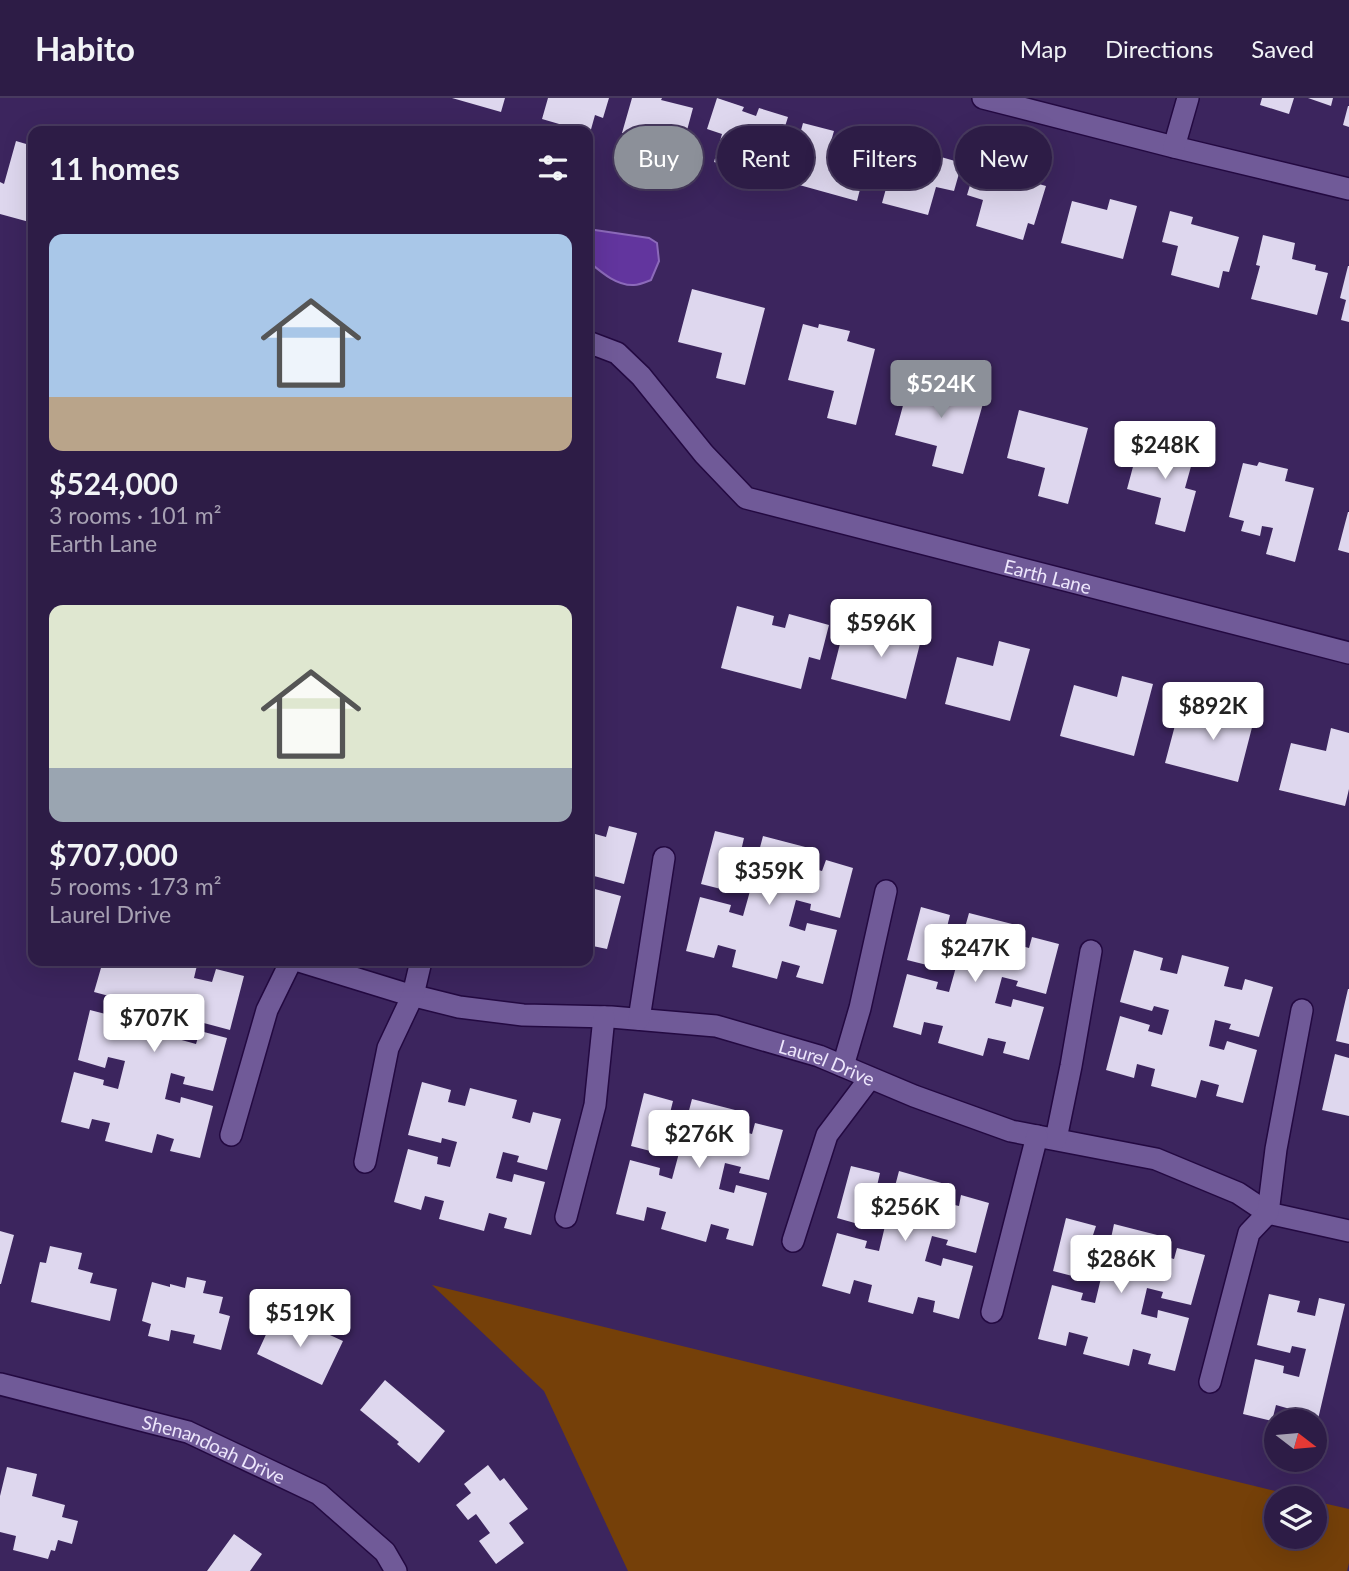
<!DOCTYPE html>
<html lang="en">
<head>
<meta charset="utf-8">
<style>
	body { margin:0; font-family:Lato,sans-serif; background:#392951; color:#f1f3f6; height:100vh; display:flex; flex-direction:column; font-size:26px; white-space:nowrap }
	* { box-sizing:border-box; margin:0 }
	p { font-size:23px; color:#a7a1b3 }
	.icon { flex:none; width:38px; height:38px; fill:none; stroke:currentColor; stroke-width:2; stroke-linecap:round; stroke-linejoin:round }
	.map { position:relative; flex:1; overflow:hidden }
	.panel { position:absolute; left:28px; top:28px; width:565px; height:840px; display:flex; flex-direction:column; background:#2d1c46; border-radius:14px; box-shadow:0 7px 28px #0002,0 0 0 2px #483a5f }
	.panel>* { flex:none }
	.top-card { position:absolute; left:614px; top:28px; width:628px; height:63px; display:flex; gap:14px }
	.needle { width:46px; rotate:106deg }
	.tools { position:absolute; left:1264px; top:1311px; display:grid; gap:14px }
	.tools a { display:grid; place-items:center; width:63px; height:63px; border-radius:50%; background:#2d1c46; box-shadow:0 7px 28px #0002,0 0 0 2px #483a5f; font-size:35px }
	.price { position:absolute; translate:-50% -60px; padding:0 16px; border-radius:7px; background:#fff; color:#222; font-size:23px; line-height:46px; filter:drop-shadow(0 2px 4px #0008) }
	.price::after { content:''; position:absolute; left:50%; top:42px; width:21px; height:16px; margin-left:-10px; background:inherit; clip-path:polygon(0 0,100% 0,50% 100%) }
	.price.selected { background:#8c9099; color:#fff }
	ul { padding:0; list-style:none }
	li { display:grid; align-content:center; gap:14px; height:371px; padding:0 21px }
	li span { display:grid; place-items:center; height:217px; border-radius:14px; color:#555 }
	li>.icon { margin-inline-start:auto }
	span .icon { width:126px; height:126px; fill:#fffc; stroke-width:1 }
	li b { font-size:30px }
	h2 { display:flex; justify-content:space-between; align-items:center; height:84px; padding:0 21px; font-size:30px }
	.chip { padding:0 24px; border-radius:32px; background:#2d1c46; box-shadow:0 7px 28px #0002,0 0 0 2px #483a5f; font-size:24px; line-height:63px }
	.chip.selected { background:#8c9099; color:#fff }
	header { display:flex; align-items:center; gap:42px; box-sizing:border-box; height:98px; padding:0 35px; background:#2d1c46; border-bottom:2px solid #483a5f }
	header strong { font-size:33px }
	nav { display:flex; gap:38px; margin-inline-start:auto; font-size:24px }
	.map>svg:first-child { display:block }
	.green { fill:#754009 }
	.water { fill:#62359e; stroke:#8c6aba; stroke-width:2 }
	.building { fill:#ded7ee }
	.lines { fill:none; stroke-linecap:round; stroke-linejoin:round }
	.minor-casing { stroke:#230941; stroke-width:24 }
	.minor { stroke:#705a98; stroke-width:21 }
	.labels { text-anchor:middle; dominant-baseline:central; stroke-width:7; stroke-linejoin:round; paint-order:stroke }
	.street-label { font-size:19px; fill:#ede6fc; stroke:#321a52 }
</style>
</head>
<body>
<header>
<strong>Habito</strong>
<nav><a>Map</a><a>Directions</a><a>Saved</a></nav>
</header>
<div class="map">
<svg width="1349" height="1473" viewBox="0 0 1349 1473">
	<rect width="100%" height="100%" fill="#3c255e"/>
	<!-- green -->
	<path class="green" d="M432,1187L1304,1400H1276V1438H1314V1403L1349,1411V1465L1347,1473H628L544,1293Z"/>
	<!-- water -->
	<path class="water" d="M588,131L649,140L657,145L659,163L651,182C646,184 639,187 634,187C616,188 600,173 588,163Z"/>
	<!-- building -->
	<path class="building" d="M452,0H505L501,14Z
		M548,0H609L603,20L595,17L590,35L542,21Z
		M632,0H662L661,2L693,10L682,51L622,35Z
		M717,0L744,9L742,13L756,18L759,10L788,19L775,60L769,58L762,79L714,64L722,36L707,31Z
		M1262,0H1294L1289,16L1260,7Z
		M1308,0H1333L1331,8Z
		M1348,8H1349V29L1343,27Z
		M803,25L834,33L829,50L868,60L857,103L792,85L800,52L796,51Z
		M16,43L33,48V125L0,116V84L4,86Z
		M889,49L933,60L934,57L962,65L954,93L936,89L928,117L882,105L887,87L880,85Z
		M977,64L1006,72L1004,80L1020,85L1021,81L1046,88L1034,127L1028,125L1023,142L976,128L983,102L967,97Z
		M1110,101L1137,108L1123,161L1061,145L1072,103L1107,112Z
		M1170,113L1193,119L1191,126L1239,139L1229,174L1223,173L1219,190L1171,177L1178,148L1162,144Z
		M1263,137L1295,145L1292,161L1316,167L1315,172L1328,175L1317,217L1251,201L1260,168L1256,167Z
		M1348,168H1349V224L1341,222L1346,202L1340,200Z
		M692,191L765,210L745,287L716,280L722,255L678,244Z
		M803,226L818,230L819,226L850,233L847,243L875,251L856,327L827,320L834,293L788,282Z
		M911,278L929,283L931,278L958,285L956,294L984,302L963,376L932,368L937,348L895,337Z
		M1019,312L1088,330L1068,406L1038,398L1045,370L1007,360Z
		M1141,339L1195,354L1185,390L1196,393L1185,434L1155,426L1161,400L1127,391Z
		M1259,364L1288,371L1285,383L1314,390L1295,464L1266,456L1273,430L1262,428L1260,438L1241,433L1244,423L1229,419L1243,365L1257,368Z
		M1348,414H1349V455L1338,452Z
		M737,508L774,518L772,527L785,530L789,516L829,527L820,562L809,559L801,591L721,570Z
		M893,518L925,526L906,601L831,581L843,534L886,545Z
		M999,543L1030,551L1010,623L945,606L957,559L993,568Z
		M1122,578L1153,586L1134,658L1060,638L1074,587L1117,599Z
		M1225,603L1257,610L1238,684L1165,665L1178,616L1219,627Z
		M1331,630L1349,635V691L1345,708L1279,692L1291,645L1326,653Z
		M588,715L593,716L589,732L588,731Z
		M609,728L637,735L624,786L594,778L595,772L588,770V734L606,739Z
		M715,733L744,740L741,753L758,757L763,738L809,750L804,768L822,773L826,762L853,770L840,820L810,812L811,806L796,802L789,828L805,833L807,825L837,832L823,886L796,879L800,868L782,863L777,881L732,869L736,852L718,847L714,860L686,853L700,799L731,807L729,814L743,818L750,793L734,789L733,794L701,786Z
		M591,790L621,798L607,851L588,847V799Z
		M921,809L950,817L947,829L964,833L969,815L1016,827L1011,845L1029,850L1032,839L1059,846L1046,896L1016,888L1018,883L1002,879L995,905L1011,909L1013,901L1044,909L1029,962L1003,955L1006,944L988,940L983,958L938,945L943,928L924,924L921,937L893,929L907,876L938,884L936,891L949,894L956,869L941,865L939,870L907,862Z
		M1134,852L1163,860L1160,872L1177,876L1182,857L1229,869L1224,888L1242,892L1245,881L1273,889L1259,939L1229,931L1231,926L1215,922L1209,948L1224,952L1227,943L1257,952L1243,1005L1216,998L1219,987L1201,982L1196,1000L1151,988L1155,971L1137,966L1134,980L1106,972L1120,918L1150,927L1148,933L1162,937L1169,912L1154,908L1152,913L1120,904Z
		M103,863H131L148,868L150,863H198L194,880L212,884L216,871L244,878L230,932L200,924L202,917L185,912L178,941L196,946L200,933L227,940L213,993L183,986L185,979L171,975L165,1001L180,1005L181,999L213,1008L200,1060L170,1053L174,1041L157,1036L152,1055L105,1043L110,1025L92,1021L89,1031L61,1024L74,974L104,982L103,987L118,991L125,963L108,959L105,970L78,962L90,912L121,920L119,925L135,929L141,903L125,899L124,902L94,894Z
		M1348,891H1349V946L1336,943Z
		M1335,956L1349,960V1018L1322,1012Z
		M422,984L451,992L448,1004L465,1008L470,990L517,1002L512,1020L530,1025L533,1014L561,1021L547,1072L517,1064L519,1058L503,1054L496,1080L512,1084L514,1076L545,1084L531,1137L504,1130L507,1120L489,1115L484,1133L439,1121L444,1103L425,1098L421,1112L394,1104L408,1051L438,1059L437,1066L450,1069L457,1044L442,1040L441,1045L408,1037Z
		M644,995L673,1003L670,1015L687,1020L692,1001L739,1013L734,1031L752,1036L755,1025L783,1032L769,1082L739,1075L741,1069L725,1065L719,1091L734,1095L736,1087L767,1095L753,1148L726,1141L729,1131L711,1126L706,1144L661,1131L666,1114L647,1109L644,1123L616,1116L630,1062L660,1070L659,1077L672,1081L679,1055L664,1051L662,1056L631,1048Z
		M851,1068L880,1075L877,1088L894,1092L899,1073L945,1086L941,1104L959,1108L961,1097L989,1105L976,1155L946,1147L948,1142L932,1138L925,1163L941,1168L943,1160L973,1168L959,1221L933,1214L935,1203L918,1199L913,1216L868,1204L872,1187L854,1182L850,1196L822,1188L837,1135L867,1143L865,1150L879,1153L885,1128L871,1124L869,1129L837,1120Z
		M1066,1120L1096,1128L1092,1140L1110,1145L1114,1126L1161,1138L1156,1156L1174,1161L1177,1150L1205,1157L1191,1207L1161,1200L1163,1194L1147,1190L1141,1216L1157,1220L1158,1212L1189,1220L1175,1273L1148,1266L1151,1256L1133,1251L1129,1268L1083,1256L1088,1239L1069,1234L1066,1248L1038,1241L1052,1187L1083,1195L1081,1202L1095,1205L1101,1180L1086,1176L1084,1181L1053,1173Z
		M0,1133L14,1137L1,1186H0Z
		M50,1148L82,1155L78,1171L93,1175L90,1185L117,1191L110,1223L31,1204L40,1164L46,1165Z
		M187,1179L206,1183L203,1195L223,1199L219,1215L230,1218L221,1252L193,1245L195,1237L171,1232L169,1243L148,1238L151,1226L142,1223L152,1184L170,1189V1186L185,1190Z
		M1269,1196L1300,1203L1297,1214L1315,1218L1319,1200L1345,1206L1315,1334L1314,1323H1287L1290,1311L1276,1307L1272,1323L1243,1316L1255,1261L1284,1268L1283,1275L1299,1279L1306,1251L1292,1248L1290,1255L1257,1247Z
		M275,1217L317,1237L319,1232L343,1243L322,1287L257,1256Z
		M385,1282L445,1333L419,1365L397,1346L399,1344L360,1312Z
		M488,1367L500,1383L504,1380L528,1411L509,1425L524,1445L496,1466L479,1443L490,1435L476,1416L468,1422L456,1407L471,1395L464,1386Z
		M7,1369L37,1376L32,1398L65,1407L62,1419L78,1423L72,1446L58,1442L55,1453L51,1452L48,1461L13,1452L16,1438L0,1434V1398Z
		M234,1436L262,1456L250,1473H207Z"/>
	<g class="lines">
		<!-- minor casing -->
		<g class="minor-casing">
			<g id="minor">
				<path d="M983,0L1174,49L1349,91"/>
				<path d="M1174,49L1188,0"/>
				<path id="s1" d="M588,244L617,255L641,278L704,356L746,400L1349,555"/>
				<path id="s2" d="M299,863L403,895L459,909L523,917L611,919L716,928L819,958L914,998L1011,1033L1156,1061L1238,1095L1268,1115L1349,1133"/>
				<path d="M639,921L664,760"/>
				<path d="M843,968L860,910L886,793"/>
				<path d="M231,1037L267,912L291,863"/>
				<path d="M1056,1041L1071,968L1091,853"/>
				<path d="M365,1064L388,950L413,897L421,863"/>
				<path d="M566,1119L595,1007L604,919"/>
				<path d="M793,1143L827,1037L870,980"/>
				<path d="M992,1214L1037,1038"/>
				<path d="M1210,1284L1249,1135L1268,1115L1276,1051L1302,912"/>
				<path id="s3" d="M0,1286L188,1334L319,1396L385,1454L396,1473"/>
			</g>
		</g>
		<!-- minor -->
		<use href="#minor" class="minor"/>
	</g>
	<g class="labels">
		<!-- street labels -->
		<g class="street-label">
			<text stroke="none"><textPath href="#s1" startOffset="537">Earth Lane</textPath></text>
			<text stroke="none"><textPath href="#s2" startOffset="541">Laurel Drive</textPath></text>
			<text stroke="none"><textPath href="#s3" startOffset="224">Shenandoah Drive</textPath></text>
		</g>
	</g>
</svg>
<div class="tools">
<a><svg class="needle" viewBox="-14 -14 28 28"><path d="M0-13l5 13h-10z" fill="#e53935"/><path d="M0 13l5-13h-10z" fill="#a7a1b3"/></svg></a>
<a><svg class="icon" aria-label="layers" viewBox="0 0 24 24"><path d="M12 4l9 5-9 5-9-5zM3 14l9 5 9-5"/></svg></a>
</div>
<b class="price selected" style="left:941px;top:322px">$524K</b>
<b class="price" style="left:1165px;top:383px">$248K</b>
<b class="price" style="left:881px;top:561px">$596K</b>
<b class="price" style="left:1213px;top:644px">$892K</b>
<b class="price" style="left:769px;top:809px">$359K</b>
<b class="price" style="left:975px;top:886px">$247K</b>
<b class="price" style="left:154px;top:956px">$707K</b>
<b class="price" style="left:699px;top:1072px">$276K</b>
<b class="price" style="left:905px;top:1145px">$256K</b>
<b class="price" style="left:1121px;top:1197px">$286K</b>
<b class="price" style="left:300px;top:1251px">$519K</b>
<div class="top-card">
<a class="chip selected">Buy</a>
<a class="chip">Rent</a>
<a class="chip">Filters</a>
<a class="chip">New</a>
</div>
<section class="panel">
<h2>11 homes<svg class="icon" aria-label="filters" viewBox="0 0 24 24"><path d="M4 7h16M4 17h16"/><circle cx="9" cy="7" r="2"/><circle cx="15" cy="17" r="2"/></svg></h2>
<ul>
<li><span style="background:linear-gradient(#a9c7e8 75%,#b9a48a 0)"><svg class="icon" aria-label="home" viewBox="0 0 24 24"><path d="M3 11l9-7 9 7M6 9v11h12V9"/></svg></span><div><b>$524,000</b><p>3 rooms · 101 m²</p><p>Earth Lane</p></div></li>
<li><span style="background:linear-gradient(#dfe7d0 75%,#9aa5b1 0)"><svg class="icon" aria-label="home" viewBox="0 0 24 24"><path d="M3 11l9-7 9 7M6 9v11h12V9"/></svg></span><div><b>$707,000</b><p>5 rooms · 173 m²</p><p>Laurel Drive</p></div></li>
</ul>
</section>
</div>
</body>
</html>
